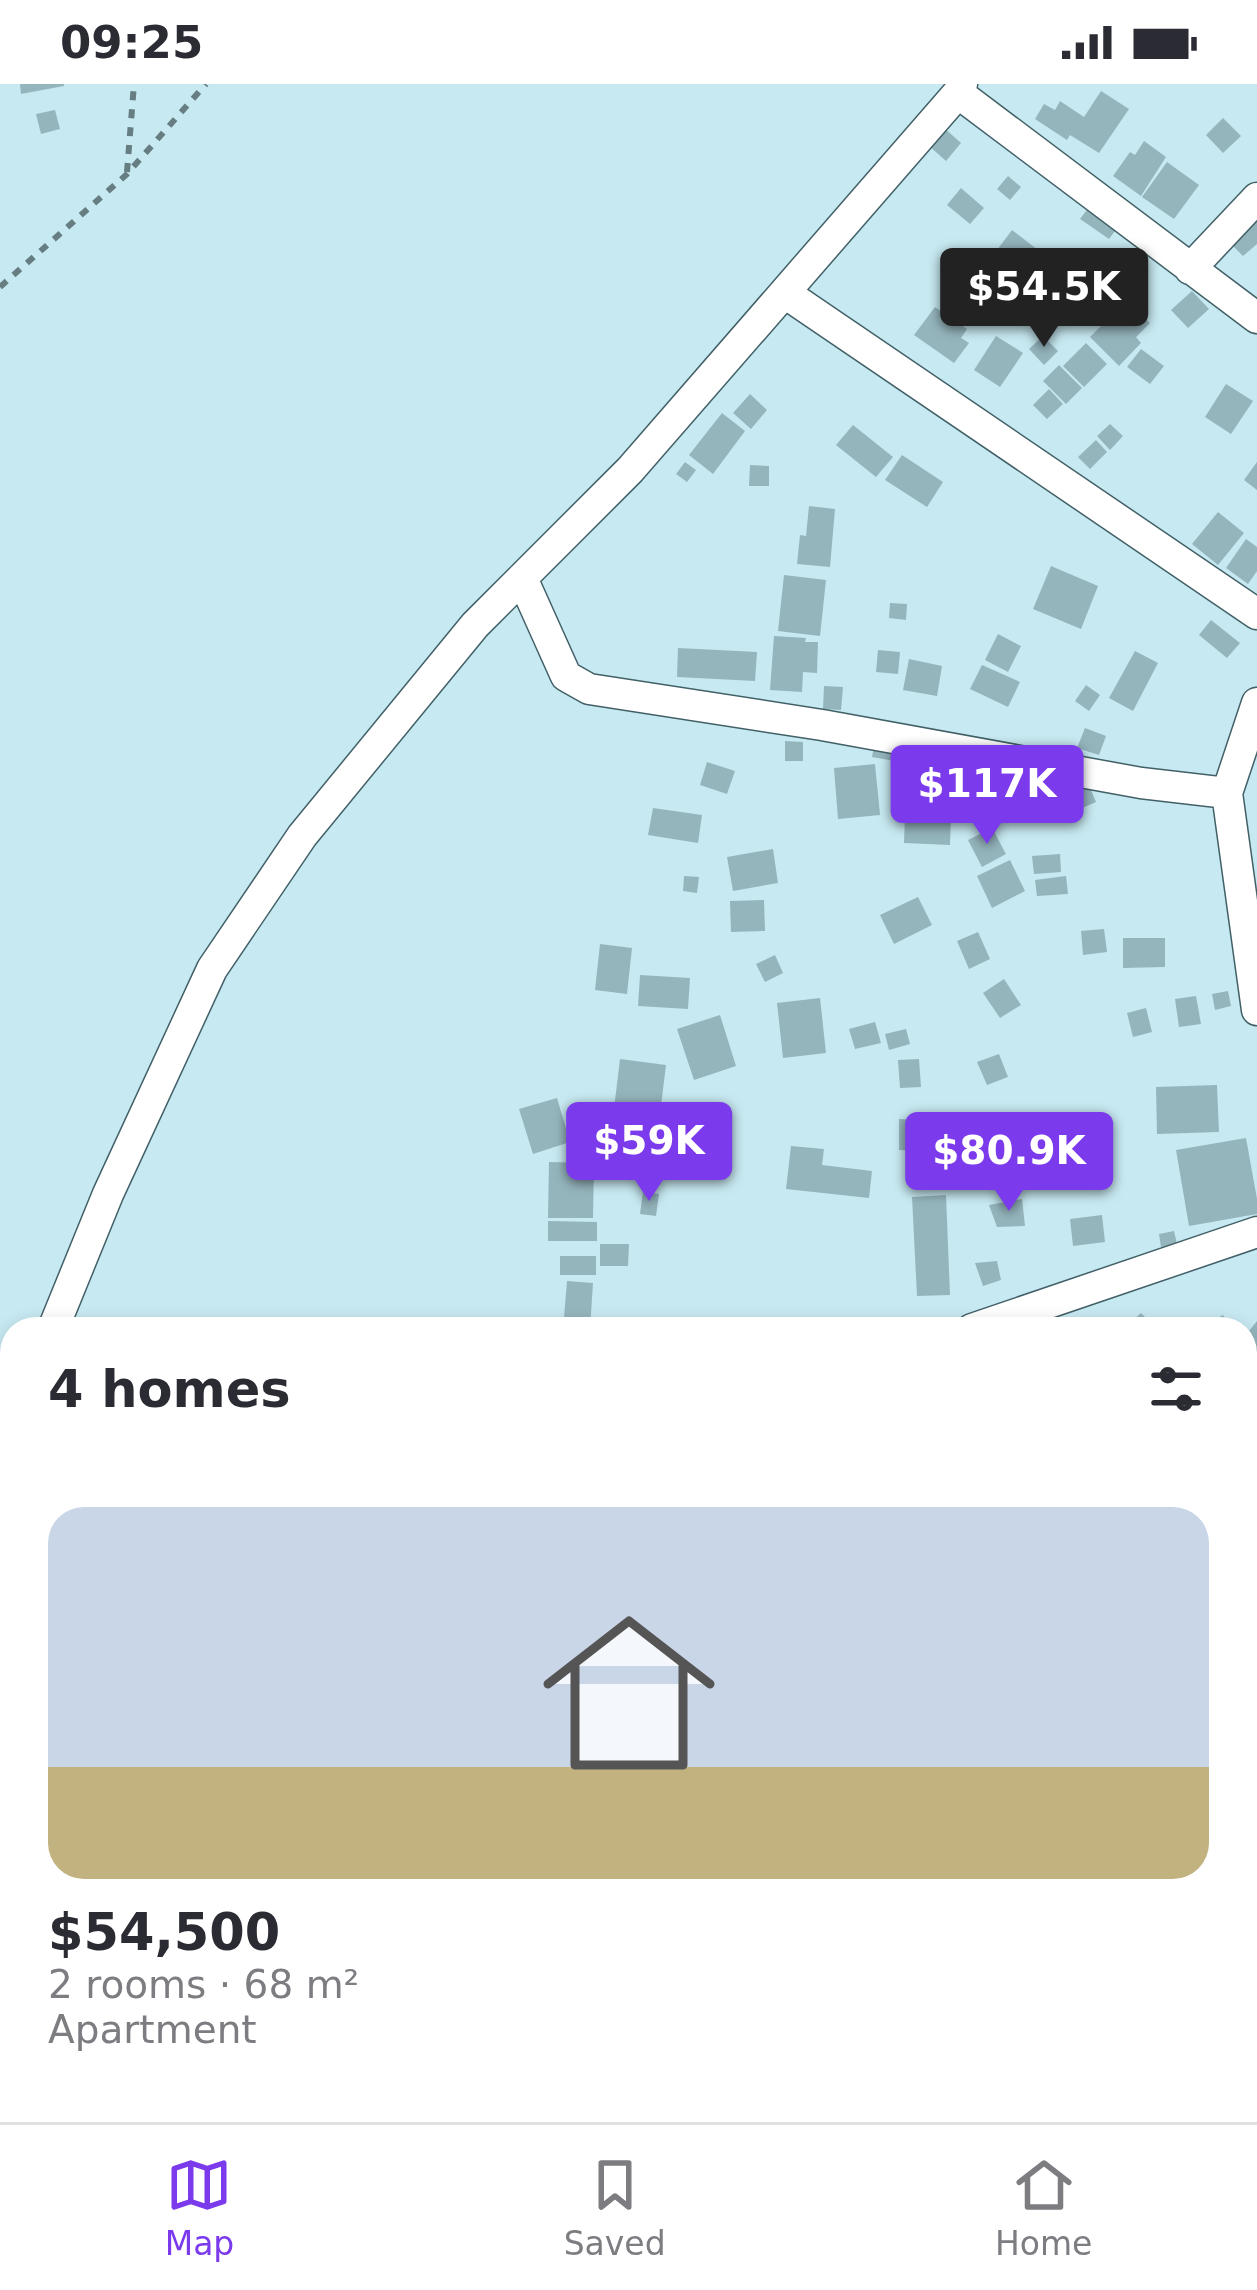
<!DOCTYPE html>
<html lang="en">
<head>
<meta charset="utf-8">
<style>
	body { margin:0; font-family:"DejaVu Sans",sans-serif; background:#f7f7f7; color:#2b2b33; height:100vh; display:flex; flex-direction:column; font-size:45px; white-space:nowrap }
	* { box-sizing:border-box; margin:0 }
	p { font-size:39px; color:#7c7c81 }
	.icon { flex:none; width:66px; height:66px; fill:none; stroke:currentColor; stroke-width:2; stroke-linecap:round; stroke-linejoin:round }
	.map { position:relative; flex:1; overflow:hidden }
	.drawer { position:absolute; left:0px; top:1233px; width:1257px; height:807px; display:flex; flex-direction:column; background:#fff; border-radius:36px 36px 0 0; box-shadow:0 6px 18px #0003 }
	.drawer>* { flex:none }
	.price { position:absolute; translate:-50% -102px; padding:0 27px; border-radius:12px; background:#7c3aed; color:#fff; font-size:39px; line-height:78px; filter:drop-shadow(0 3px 6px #0008) }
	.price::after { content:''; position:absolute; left:50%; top:72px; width:36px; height:27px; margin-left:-18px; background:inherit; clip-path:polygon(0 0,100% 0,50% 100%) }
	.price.current { background:#222; color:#fff }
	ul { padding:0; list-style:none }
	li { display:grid; align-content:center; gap:24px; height:636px; padding:0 48px }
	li+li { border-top:3px solid #e1e1e2 }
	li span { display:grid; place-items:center; height:372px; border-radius:36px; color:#555 }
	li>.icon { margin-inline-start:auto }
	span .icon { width:216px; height:216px; fill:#fffc; stroke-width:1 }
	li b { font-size:51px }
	h2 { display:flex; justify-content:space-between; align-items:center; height:144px; padding:0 48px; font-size:51px }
	.status { display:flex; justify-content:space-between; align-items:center; height:84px; padding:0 60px; background:#fff; direction:ltr }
	.status svg { height:33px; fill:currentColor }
	.tab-bar { display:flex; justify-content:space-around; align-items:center; height:168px; border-top:3px solid #e1e1e2; background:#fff; font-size:33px; color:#7c7c81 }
	.tab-bar a { display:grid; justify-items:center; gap:6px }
	.tab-bar .current { color:#7c3aed }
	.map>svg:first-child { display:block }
	.building { fill:#95b5bd }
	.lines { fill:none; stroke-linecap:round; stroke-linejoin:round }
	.street-casing { stroke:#426067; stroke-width:33 }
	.path { stroke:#667d82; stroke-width:6; stroke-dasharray:9 9; stroke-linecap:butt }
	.street { stroke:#fff; stroke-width:30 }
</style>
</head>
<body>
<div class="status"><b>09:25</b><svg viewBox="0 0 49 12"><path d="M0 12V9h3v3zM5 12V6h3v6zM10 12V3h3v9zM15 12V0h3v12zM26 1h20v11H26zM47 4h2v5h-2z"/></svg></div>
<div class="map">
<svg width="1257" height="2038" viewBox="0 0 1257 2038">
	<rect width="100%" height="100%" fill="#c7e9f1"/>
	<!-- building -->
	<path class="building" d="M20,0H64V2L21,10Z
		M1101,7L1129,25L1099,69L1070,51L1067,56L1035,35L1044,20L1055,26L1060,17L1084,33Z
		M55,26L60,45L41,50L36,30Z
		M1223,34L1241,52L1223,69L1206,51Z
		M943,43L961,59L946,77L928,61Z
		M1144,57L1166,73L1141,112L1113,92L1130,68L1135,71Z
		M1167,78L1199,101L1174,135L1142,113Z
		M1008,92L1021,103L1010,116L997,105Z
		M961,104L984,124L970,140L947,121Z
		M1089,123L1118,143L1109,155L1080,135Z
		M1257,134V160L1243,172L1230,159Z
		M1012,146L1038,166L1021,186L997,166Z
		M1050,164L1093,200L1076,221L1067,213L1059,222L1025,193Z
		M1004,179L1017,192L1005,203L993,191Z
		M956,186L971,197L958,215L942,204Z
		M1192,207L1209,225L1188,244L1171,226Z
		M1131,221L1150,239L1136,253L1141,259L1119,282L1090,253L1112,231L1117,235Z
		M935,223L967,245L961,254L969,259L954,279L914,251Z
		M996,252L1023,269L1000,303L974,286Z
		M1043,252L1058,267L1044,281L1029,265Z
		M1086,259L1107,280L1084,303L1063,282Z
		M1141,265L1164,282L1150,300L1127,283Z
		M1059,281L1082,304L1066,320L1043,297Z
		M1226,300L1253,317L1231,350L1205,333Z
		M1049,305L1063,320L1047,335L1033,321Z
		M750,310L767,326L751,345L733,329Z
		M722,329L745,347L713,390L689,371Z
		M1110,340L1123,352L1110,366L1097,352Z
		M853,341L893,373L876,393L836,361Z
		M1096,356L1107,368L1090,385L1078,373Z
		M902,371L943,398L927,423L885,396Z
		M685,378L696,386L687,398L676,390Z
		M1257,378V406L1244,396Z
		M750,381L769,382V402H749Z
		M809,422L835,425L830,483L797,480L800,451L806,452Z
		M1218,428L1244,449L1218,481L1192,460Z
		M1246,455L1257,463V487L1248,500L1226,484Z
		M1051,482L1098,502L1081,545L1033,525Z
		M784,491L826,496L820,552L778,547Z
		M890,519L907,520L906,536L889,534Z
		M1211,536L1240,559L1227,574L1199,551Z
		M998,550L1021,562L1008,588L985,576Z
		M774,552L806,554L805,558H818L817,589L803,588L802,608L770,606Z
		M678,564L757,568L755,597L677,593Z
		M878,566L900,568L898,590L876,588Z
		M1135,567L1158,579L1133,627L1109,614Z
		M909,575L942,582L937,612L903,606Z
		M982,581L1020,598L1008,623L970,605Z
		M1086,601L1100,611L1089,627L1075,617Z
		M824,602L843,603L841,626L823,625Z
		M1085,644L1106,652L1099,671L1077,664Z
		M785,657L803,658V677H785Z
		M875,657L920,665L917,681L872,673Z
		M707,678L735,687L727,710L700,701Z
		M875,680L880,731L838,735L834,684Z
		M1086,694L1096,718L1071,729L1060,705Z
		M995,703L1000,726L976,731L971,708Z
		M653,724L702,731L698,759L648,751Z
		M905,730L951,731L950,761L904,759Z
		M992,744L1006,770L982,783L968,756Z
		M773,765L778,799L733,807L727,773Z
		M1060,770L1061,788L1034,790L1032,772Z
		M1010,776L1025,807L992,824L977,792Z
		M684,792L699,793L697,809L683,807Z
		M1066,792L1068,810L1037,812L1035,796Z
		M918,813L932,841L894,860L880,831Z
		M764,816L765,847L731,848L730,817Z
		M1104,845L1107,868L1083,871L1081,847Z
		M978,848L990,875L969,885L957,857Z
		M1123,854H1165V883L1123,884Z
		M600,860L632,864L627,910L595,906Z
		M775,871L783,889L765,898L756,880Z
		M640,891L690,894L688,925L638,922Z
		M1004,895L1021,921L1000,934L983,909Z
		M1228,907L1231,922L1215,926L1212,910Z
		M1196,912L1201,940L1179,943L1175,915Z
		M820,914L826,969L783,974L777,919Z
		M1146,924L1152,948L1133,953L1127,929Z
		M720,931L736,982L694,996L677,945Z
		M875,938L881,959L855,965L849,945Z
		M906,945L910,960L889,966L885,950Z
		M999,970L1008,993L987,1001L977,978Z
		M620,975L666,981L659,1038L613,1033Z
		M919,975L921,1003L900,1004L898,976Z
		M1217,1001L1219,1048L1157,1050L1156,1003Z
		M557,1014L570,1058L533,1070L519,1025Z
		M899,1035L926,1036V1067L899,1066Z
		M682,1049V1067H663V1050Z
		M1246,1054L1257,1115V1130L1189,1142L1176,1066Z
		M652,1062V1084H631V1063Z
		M791,1062L824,1065L822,1081L872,1087L869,1114L786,1105Z
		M1014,1069L1020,1087L996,1095L990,1076Z
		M549,1078L594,1079L593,1134H548Z
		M643,1108L659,1110L656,1132L640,1130Z
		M946,1111L950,1211L917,1212L912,1113Z
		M1022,1115L1025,1142L997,1143L989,1121Z
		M1102,1131L1105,1158L1073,1162L1070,1135Z
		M548,1137L597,1138V1157H548Z
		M1174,1147L1177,1160L1161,1163L1159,1150Z
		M600,1160H629L628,1182H600Z
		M560,1172H596V1191H560Z
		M997,1177L1001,1196L983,1202L975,1179Z
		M567,1197L593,1199L590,1245H563Z
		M1141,1229L1157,1245H1123Z
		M1223,1231L1232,1245H1212L1208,1239Z
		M1257,1237V1297L1245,1288V1252Z
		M1245,1587L1257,1591V1632L1245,1628Z
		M1245,1907L1257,1911V1954L1245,1951Z
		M1245,2015L1257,2018V2038H1217L1178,2030V2028H1245Z
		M120,2028H151L150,2038H118Z
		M419,2028H493L492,2038H418Z
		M983,2028H1052V2038H983Z
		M1097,2028H1107L1133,2038H1093Z
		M188,2031L215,2036V2038H186Z"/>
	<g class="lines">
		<!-- street casing -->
		<g class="street-casing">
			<path id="street" d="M958,9L1257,234
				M1190,185L1257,114
				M785,209L1257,530
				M522,494L566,592L589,605L822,641L1141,699L1227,709
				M1257,619L1227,709L1257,926
				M53,1245L108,1110L212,885L302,752L475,541L630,386L958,9L962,0
				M972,1245L1257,1148
				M0,1709L12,1692
				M0,1733L12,1738
				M1245,1773L1257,1754
				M1132,2038L1135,2028"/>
		</g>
		<!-- path -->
		<path class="path" d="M127,88L134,0
			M0,203L126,91L206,0
			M368,2028L380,2038"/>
		<!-- street -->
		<use href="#street" class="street"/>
	</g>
</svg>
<b class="price current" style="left:1044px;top:266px">$54.5K</b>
<b class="price" style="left:987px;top:763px">$117K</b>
<b class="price" style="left:649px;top:1120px">$59K</b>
<b class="price" style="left:1009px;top:1130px">$80.9K</b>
<section class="drawer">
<h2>4 homes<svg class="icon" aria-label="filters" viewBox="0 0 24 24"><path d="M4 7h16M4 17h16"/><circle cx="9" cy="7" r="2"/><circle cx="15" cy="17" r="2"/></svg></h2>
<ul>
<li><span style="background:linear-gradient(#c9d6e8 70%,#c2b280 0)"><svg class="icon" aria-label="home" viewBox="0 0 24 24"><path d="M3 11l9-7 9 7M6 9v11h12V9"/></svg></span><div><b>$54,500</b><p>2 rooms · 68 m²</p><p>Apartment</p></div></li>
</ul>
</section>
</div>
<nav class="tab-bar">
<a class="current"><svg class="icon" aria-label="map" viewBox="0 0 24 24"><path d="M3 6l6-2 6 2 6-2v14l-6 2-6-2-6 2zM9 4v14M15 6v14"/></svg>Map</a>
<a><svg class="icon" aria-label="saved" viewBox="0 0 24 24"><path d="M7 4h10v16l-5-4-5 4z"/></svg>Saved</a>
<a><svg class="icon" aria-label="home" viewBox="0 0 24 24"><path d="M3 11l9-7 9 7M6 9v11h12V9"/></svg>Home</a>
</nav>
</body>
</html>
